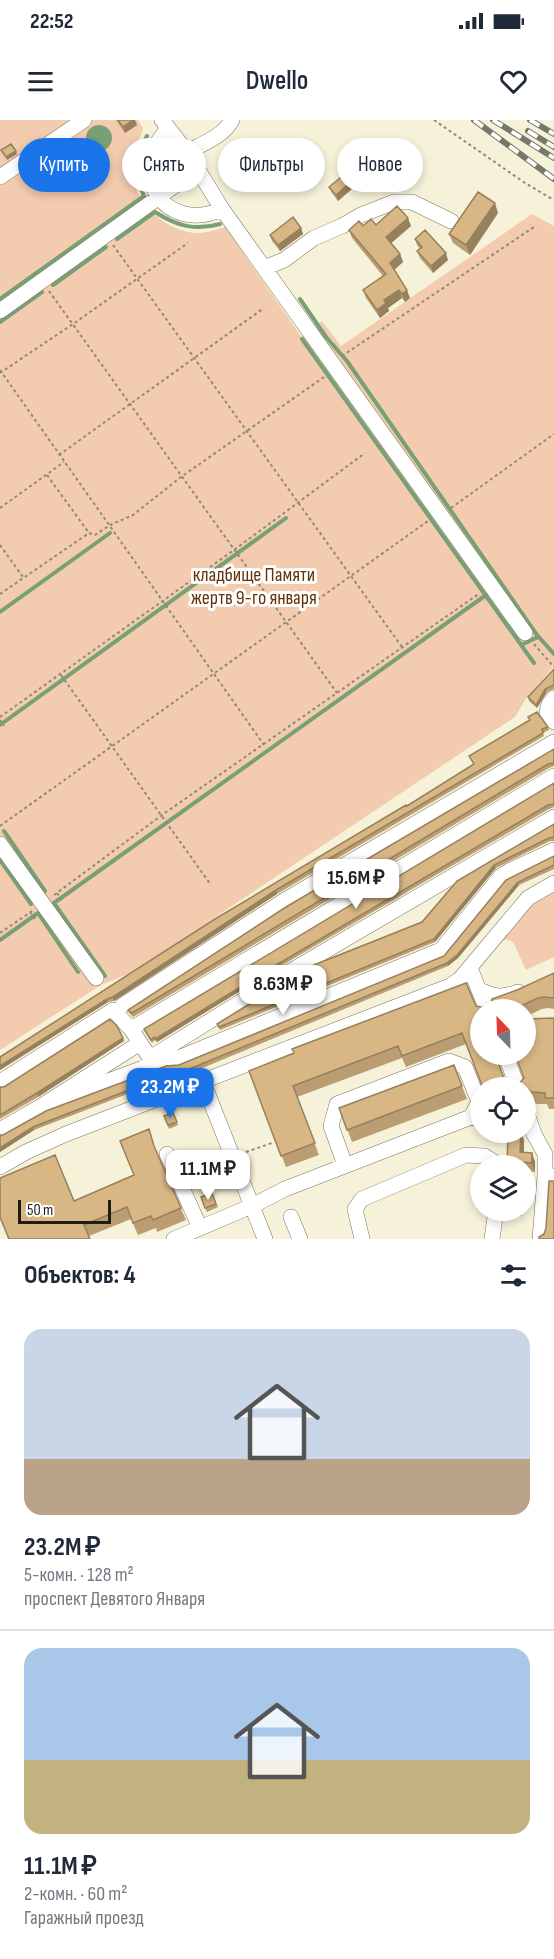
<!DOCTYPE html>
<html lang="ru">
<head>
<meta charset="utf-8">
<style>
	body { margin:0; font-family:"Sofia Sans Condensed",sans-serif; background:#f2f2f3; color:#1f2937; height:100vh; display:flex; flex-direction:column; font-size:22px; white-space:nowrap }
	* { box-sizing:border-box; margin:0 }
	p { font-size:20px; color:#747a83 }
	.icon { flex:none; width:33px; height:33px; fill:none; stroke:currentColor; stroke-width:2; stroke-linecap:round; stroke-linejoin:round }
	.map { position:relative; height:1119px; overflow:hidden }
	.drawer { display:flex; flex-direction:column; background:#fff; flex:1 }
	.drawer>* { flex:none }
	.hud { position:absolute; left:18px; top:18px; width:519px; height:54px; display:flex; gap:12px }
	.needle { width:39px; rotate:337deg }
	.buttons { position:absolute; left:470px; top:879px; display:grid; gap:12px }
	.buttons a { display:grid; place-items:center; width:66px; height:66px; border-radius:50%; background:#fff; box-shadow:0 3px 9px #0003; font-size:30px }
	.scale { position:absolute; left:18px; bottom:15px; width:93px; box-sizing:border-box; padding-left:6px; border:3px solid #1e1c13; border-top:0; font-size:16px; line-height:21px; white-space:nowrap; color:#1e1c13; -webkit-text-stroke:4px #fff; paint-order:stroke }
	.price { position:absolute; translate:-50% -51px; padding:0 14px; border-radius:12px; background:#fff; color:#222; font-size:20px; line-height:39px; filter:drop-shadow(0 2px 3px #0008) }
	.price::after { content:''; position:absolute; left:50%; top:36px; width:18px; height:14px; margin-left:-9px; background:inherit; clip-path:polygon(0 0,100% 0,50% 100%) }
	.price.active { background:#1a73e8; color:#fff }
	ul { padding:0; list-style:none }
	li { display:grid; align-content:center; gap:12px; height:318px; padding:0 24px }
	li+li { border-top:2px solid #e0e1e3 }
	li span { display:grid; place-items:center; height:186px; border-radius:18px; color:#555 }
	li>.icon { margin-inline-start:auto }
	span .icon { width:108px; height:108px; fill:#fffc; stroke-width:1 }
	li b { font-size:26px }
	h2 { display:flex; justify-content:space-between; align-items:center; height:72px; padding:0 24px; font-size:26px }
	.chip { padding:0 21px; border-radius:27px; background:#fff; box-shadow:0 3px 9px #0003; font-size:21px; line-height:54px }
	.chip.active { background:#1a73e8; color:#fff }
	.status { display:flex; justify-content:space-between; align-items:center; height:42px; padding:0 30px; background:#fff; direction:ltr }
	.status svg { height:16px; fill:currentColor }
	header { display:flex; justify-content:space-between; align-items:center; height:78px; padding:0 24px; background:#fff; font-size:27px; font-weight:600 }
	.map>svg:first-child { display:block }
	.green { fill:#f3cbaf }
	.water { fill:#79a074 }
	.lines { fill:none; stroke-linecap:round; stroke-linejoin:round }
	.stream { stroke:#79a074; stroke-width:4 }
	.minor-casing { stroke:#7a7660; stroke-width:16 }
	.path { stroke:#8d8a79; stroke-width:2; stroke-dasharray:3 3; stroke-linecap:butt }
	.minor { stroke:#fff; stroke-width:15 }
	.rail-casing { stroke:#797767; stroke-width:6 }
	.rail { stroke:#fff; stroke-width:4; stroke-dasharray:11; stroke-linecap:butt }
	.wall { fill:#ba9d72 }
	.shaded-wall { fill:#97805d }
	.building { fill:#d8b785; stroke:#97805d; stroke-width:1.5 }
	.labels { text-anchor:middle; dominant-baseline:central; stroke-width:6; stroke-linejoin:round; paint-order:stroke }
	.park-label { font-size:20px; fill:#63340b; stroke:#fff }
</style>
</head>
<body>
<div class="status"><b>22:52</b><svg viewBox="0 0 49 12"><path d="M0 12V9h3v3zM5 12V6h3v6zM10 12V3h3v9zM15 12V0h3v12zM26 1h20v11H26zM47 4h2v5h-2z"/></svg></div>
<header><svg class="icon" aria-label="menu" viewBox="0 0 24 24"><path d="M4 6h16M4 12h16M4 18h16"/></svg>Dwello<svg class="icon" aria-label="heart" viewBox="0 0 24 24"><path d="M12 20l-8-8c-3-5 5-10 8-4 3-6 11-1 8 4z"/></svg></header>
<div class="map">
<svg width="554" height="1119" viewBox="0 0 554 1119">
	<rect width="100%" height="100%" fill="#f6f2d9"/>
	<!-- green -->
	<path class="green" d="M0,0H138L143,9C139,20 132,33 132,45C130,76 159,106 188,112C200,115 213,111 225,107L301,216L322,201L341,226L532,94L554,106V546L525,580L515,597L133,852L101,865L0,930Z
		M554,770V837L526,850L513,822L509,820H501L528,788Z"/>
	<!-- water -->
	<path class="water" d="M86 18a13 13 0 1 1 26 0a13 13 0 1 1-26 0Z"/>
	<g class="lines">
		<!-- stream -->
		<path class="stream" d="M117,119L155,92C177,106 195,111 220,104
			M53,165L106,127
			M0,179L144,76C135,56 137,35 147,16
			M300,179L326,217L347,241L537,515L554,534
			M0,202L42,172
			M302,219L534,543
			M0,492L110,413
			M521,525L538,517
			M0,605L286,398
			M4,711L45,771
			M0,740L31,784
			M0,820L38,793L78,852
			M105,856L54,783L486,475"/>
		<!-- minor casing -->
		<g class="minor-casing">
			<path id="minor" d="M162,0L187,32L222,89L525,513
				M168,9C125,54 166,115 222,89
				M187,32C202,24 224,16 232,0
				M0,57L84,0
				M264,148L284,140L314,118L342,106L361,95L394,82H412L451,101
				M0,191L198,49
				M554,578L549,584L547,592L554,602
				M0,724L96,858
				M470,848L487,890
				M480,870C496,877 501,878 518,872
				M123,885L282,782L554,622
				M131,909L554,656
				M505,934L518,968
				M150,938L284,855L554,697
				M0,962L113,890L131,909L154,944
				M203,962L265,1119
				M43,985L165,940L176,939L441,830L501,756L509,751L554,730
				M525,988L534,1014L545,1034V1056H554
				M0,1010L43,985L140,923
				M167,1034L200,1108
				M345,1045L331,1006L337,984L449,941L465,947L479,982L471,997
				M0,1047L26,1032L66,1014L450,866L460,859L528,778L554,763
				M291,1097L300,1119
				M174,1119L252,1086L285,1069L471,997L480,999
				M362,1119L355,1089L362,1079L466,1035L484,1036L501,1046
				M492,1119L496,1090
				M540,1119L545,1056"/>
		</g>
		<!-- path -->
		<path class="path" d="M434,0L525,63L554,80
			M113,125L402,527
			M49,171L337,573
			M342,236L534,107
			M0,250L264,625
			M0,253L73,204L188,123
			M59,335L264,188
			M47,355L89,413
			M0,388L64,342
			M451,388L554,314
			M0,425L23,457
			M0,474L89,413L95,415L110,405L133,395L181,357L324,257
			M534,524L554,547
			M61,555L211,765
			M0,597L234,430L365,333
			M0,600L4,606
			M0,706L428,401
			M57,773L62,780
			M54,775L162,695L480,473
			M30,792L35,799
			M0,813L32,791
			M246,1032L272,1023"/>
		<!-- minor -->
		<use href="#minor" class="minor"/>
		<!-- rail casing -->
		<g class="rail-casing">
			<path id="rail" d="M474,0L554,59
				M493,0L554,38
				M530,0L554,14
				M528,11L554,27"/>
		</g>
		<!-- rail -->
		<use href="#rail" class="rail"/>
	</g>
	<!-- wall -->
	<path class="wall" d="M116,0H135L137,5L125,13Z
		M396,31L416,32L406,42L397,35Z
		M375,41L377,47L338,81L332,73L329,67L344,55L342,51Z
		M498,93L470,135L453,123L449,114Z
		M376,105L411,106L391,123L400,134L403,142L394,150L410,178L405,182L402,178L388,188L389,191L380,198L366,178L363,170L383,156L352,118L349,110Z
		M301,108L303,114L280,131L272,121L270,115Z
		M415,119L448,140L433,153L420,138L417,131L420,129L417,125Z
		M554,549V569L547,572L537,588L529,581L528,577Z
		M528,597L548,607L549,610L543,613L544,616L277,774L114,881L108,882L0,950V937L474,644L469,636L529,600Z
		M554,629V646L549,648L133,897L129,893L128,890Z
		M554,663V687L549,689L279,847L157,922L155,920L152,923L145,912L144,909Z
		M554,704V721H550L496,748L435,822L220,910L217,904L422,802L457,761Z
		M554,736V749L519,765L458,838L448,846L183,956L182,953L34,1010L0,1032V1015H3L179,945L444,836L506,760Z
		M554,853V889L548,888L542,889L525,897V890H480V934L505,961L512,966L518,965L524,958L554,898V989H549L547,984H537L525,979V968H483L466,924L406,947L402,938L297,977L319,1035L286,1047L249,951L476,886L486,888L517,870Z
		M123,918L124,921L38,977L0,999V967H4Z
		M454,945L467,979L352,1022L339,988Z
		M173,993L178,1005L169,1009L164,996Z
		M524,1020V1032L532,1033L535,1042V1052L525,1051V1046H507Z
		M120,1021L156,1031L186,1100L157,1112L156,1108L138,1115L131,1099L89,1116L90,1119H9L0,1098V1058L74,1081L134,1055Z
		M212,1073L218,1087L207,1092L201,1077Z
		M507,1090H522V1096L508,1095Z"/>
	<!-- shaded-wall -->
	<path class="shaded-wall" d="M133,0H135L137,5L125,13L123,7Z
		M415,28L416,32L406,42L405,39Z
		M16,31L17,34L7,40L6,37Z
		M375,41L377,47L338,81L336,75Z
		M495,83L498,93L470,135L466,125Z
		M408,98L411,106L389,125L386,117Z
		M301,108L303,114L280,131L278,125Z
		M446,133L448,140L433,153L431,146Z
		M400,134L403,142L393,151L390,143Z
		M399,170L402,178L388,188L389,191L380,198L377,190L384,180Z
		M407,170L410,178L405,182L402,174Z
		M545,569L547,572L537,588L536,585Z
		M494,745L496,748L435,822L434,819Z
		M518,762L519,765L458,838L448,846L447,843Z
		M276,770L277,774L114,881L113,877Z
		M278,844L279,847L157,922L155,919Z
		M107,879L108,882L0,950V946Z
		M123,918L124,921L38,977L37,973Z
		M33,1007L34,1010L0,1032V1028Z
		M521,1012L524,1020V1041L520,1032Z
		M532,1033L535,1042V1052L532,1043Z"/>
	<!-- building -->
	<path class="building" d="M118,0H133L123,7Z
		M406,21L415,28L405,39L396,31Z
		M11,24L16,31L6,37L1,30Z
		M366,31L375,41L336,75L329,67L345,54L342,51Z
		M478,72L495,83L466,125L449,114Z
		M397,86L408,98L386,117L400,134L390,143L407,170L402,174L399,170L384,180L386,183L377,190L363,170L386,154L349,110L359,101L363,106L371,99L376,105Z
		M293,97L301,108L278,125L270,115Z
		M425,110L446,133L431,146L417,131L422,127L415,119Z
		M554,549V565L545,569L536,585L528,577Z
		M537,592L548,607L542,609L543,613L276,770L113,877L107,879L0,946V937L215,799L406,685L407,686L474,644L469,636L530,600L528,597Z
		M554,629V643L548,644L132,893L128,890L286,787Z
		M554,663V684L548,685L278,844L155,919L154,917L151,920L144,909Z
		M554,704V717L549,718L494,745L434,819L219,907L217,904L251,883L287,869L285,862L314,845L422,802L457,761Z
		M554,736V745L518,762L457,835L447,843L182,952L181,950L33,1007L0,1028V1015H3L46,991L166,946L179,945L444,836L506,760Z
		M554,853V878L544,877L538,878L512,890H480V934H495L505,961L512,966L518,965L524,958L515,934H525V899L554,898V978H545V973L532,972L525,969V968L522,967L483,968L462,913L402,936L398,926L293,966L315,1023L281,1036L249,951L294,933L292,929L466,863L476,886L486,888L491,884L492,879L517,870Z
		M110,899L117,906L123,918L37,973L0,995V967H4Z
		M454,945L462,966L347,1010L339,988Z
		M173,993L177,1002L168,1005L164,996Z
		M149,1009L154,1026L181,1088L153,1100L151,1096L133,1103L127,1087L84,1105L90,1119H9L0,1097V1058L55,1035L74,1081L134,1055L120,1021Z
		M508,1012H521L520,1032L532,1033V1043L520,1042V1046H507Z
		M549,1061H554V1119H539V1117L544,1114L546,1108Z
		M212,1073L216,1084L205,1088L201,1077Z"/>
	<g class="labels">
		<!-- park labels -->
		<g class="park-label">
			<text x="254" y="455">кладбище Памяти<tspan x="254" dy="23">жертв 9-го января</tspan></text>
		</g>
	</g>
</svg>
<div class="buttons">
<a><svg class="needle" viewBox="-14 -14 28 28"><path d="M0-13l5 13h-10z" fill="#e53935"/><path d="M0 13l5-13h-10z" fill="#747a83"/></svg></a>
<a><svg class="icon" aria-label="locate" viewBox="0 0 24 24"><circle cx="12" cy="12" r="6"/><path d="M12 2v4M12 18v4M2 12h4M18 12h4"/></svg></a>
<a><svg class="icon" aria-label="layers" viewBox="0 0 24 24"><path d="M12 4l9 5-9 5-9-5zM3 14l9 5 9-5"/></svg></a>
</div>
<div class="scale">50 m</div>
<b class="price" style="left:356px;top:790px">15.6M ₽</b>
<b class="price" style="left:283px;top:896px">8.63M ₽</b>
<b class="price active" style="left:170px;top:999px">23.2M ₽</b>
<b class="price" style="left:208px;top:1081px">11.1M ₽</b>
<div class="hud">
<a class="chip active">Купить</a>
<a class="chip">Снять</a>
<a class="chip">Фильтры</a>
<a class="chip">Новое</a>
</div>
</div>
<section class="drawer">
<h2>Объектов: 4<svg class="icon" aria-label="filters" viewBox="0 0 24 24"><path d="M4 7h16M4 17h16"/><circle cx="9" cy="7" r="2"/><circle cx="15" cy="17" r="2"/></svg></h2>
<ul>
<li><span style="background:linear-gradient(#c9d6e8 70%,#b9a48a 0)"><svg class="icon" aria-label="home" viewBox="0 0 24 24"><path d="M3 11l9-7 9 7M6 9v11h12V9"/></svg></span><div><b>23.2M ₽</b><p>5-комн. · 128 m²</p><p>проспект Девятого Января</p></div></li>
<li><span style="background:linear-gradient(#a9c7e8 60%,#c2b280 0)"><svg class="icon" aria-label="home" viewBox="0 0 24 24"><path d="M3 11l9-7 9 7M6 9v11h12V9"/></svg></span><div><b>11.1M ₽</b><p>2-комн. · 60 m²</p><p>Гаражный проезд</p></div></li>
</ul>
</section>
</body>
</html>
